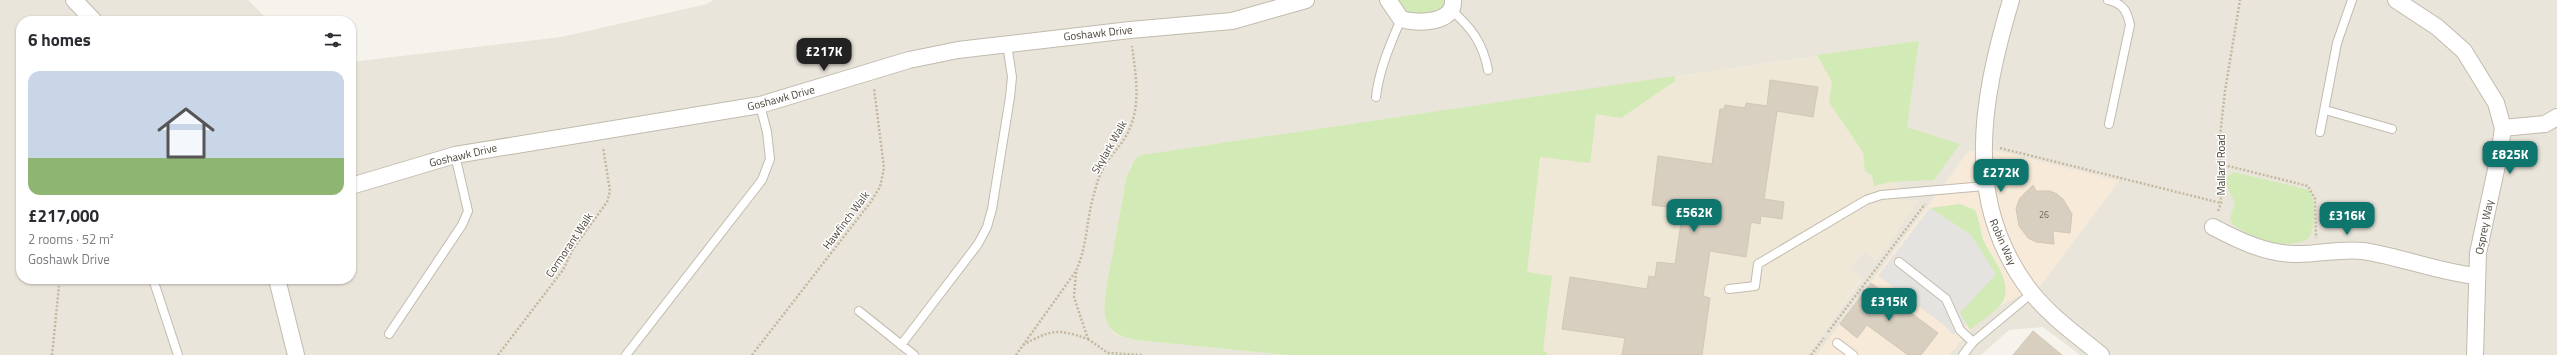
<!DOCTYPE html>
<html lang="en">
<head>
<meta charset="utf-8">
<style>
	body { margin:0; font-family:"Titillium Web",sans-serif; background:#f2f2f3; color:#2b2b33; height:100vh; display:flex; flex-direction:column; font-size:15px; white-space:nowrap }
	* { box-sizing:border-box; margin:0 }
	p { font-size:13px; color:#7c7c81 }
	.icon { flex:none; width:22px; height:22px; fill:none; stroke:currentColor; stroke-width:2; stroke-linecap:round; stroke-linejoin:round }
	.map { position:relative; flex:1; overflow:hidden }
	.panel { position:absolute; left:16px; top:16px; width:340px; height:268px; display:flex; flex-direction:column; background:#fff; border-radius:16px; box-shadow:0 1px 3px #0004 }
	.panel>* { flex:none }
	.price { position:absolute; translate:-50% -34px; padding:0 9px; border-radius:8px; background:#0f766e; color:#fff; font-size:13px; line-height:26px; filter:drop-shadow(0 1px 2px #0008) }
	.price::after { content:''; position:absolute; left:50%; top:24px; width:12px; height:9px; margin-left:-6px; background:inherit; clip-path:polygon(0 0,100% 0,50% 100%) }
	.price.current { background:#222; color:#fff }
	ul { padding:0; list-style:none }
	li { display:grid; align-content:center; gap:8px; height:212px; padding:0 12px }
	li span { display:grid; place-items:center; height:124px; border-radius:12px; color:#555 }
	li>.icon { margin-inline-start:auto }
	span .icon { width:72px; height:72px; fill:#fffc; stroke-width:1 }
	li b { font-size:17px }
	h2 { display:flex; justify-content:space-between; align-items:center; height:48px; padding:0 12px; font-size:17px }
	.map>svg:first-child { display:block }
	.residential { fill:#eae5da }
	.commercial { fill:#f7ead8 }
	.education { fill:#efe8d6 }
	.green { fill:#d2eab5 }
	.parking { fill:#e5e3e0 }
	.building { fill:#d8cfc1; stroke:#d3c7b4 }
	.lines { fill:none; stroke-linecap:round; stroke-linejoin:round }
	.service-casing { stroke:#c2bbae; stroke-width:10 }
	.minor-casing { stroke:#c2bbae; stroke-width:18 }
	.path { stroke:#c4b79f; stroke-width:2.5; stroke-dasharray:2 2; stroke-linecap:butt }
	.service { stroke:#fff; stroke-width:8 }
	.minor { stroke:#fff; stroke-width:16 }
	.labels { text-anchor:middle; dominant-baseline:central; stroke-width:3; stroke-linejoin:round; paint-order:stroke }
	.number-label { font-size:9px; fill:#6e675b }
	.street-label { font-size:11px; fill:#4b4439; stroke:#fff }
</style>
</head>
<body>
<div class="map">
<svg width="2557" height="355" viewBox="0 0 2557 355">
	<rect width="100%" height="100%" fill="#f6f3ec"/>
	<!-- residential -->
	<path class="residential" d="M0,0H248L269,21H21V279H351V62L561,37L707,4L713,0H2557V355H2080L2043,327L2009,330L1981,355H1949L1970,330L1999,306L2041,285L1969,151L1817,355H1807L1862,279L1849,269L1865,250L1876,260L1918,200L1899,201L1898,181L1934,180L1960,144L1907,127L1919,41L1141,155L1131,165L1127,175L1106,289L1104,305L1110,329L1115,335L1136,340L1287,355H0Z"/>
	<!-- commercial -->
	<path class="commercial" d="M1995,150L2119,181L2041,285L1999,306L1970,330L1949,355H1817L1969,151Z"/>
	<!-- education -->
	<path class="education" d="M1919,41L1907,127L1960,144L1934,180L1898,181L1899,201L1919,200L1876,260L1865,250L1850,269L1862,278L1807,355H1287L1136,340L1115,335L1106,322L1104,305L1106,289L1127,175L1135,159L1141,155Z"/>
	<!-- green -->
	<path class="green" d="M1399,0H1446C1439,17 1423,16 1407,12Z
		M1919,41L1907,127L1960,144L1934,180L1889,182L1874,186L1872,175L1865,171L1863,152L1829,102L1832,82L1817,55Z
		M1675,76V81L1621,118L1596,114L1590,163L1540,157L1527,272L1552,276L1543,350L1549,355H1287L1136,340C1104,334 1102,319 1106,289L1127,175L1135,159L1141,155Z
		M2233,172L2309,190C2316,201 2315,227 2309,238C2288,252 2251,238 2232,224L2230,218L2235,203L2224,180Z
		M1960,204L1975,210C1979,219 1980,229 1983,239C1990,256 2012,280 2004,299C1999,311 1980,321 1970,330L1960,313L1971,235L1930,208Z"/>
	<!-- parking -->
	<path class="parking" d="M1930,208L1971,235L1996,274L1960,313L1967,324L1953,335L1945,326L1878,276Z"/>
	<!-- building -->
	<path class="building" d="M1770,80L1818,87L1813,117L1777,111L1764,199L1784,202L1782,219L1761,216L1760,224L1751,222L1746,257L1710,251L1703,296L1710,298L1702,355H1622L1625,338L1562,329L1570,277L1647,289L1649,276L1655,277L1657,262L1675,264L1683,209L1652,205L1658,156L1712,164L1720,109H1724L1725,105L1745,108L1746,103L1767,106Z
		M2033,185L2036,191H2050L2057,194L2063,199L2072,214L2070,233L2053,231L2054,244L2036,242L2028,238L2019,226L2016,208L2020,198Z
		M1871,283L1938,333L1921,355H1908L1867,325L1857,338L1840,324Z
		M2033,331L2062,355H2013Z"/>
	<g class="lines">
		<!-- service casing -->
		<g class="service-casing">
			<path id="service" d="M2108,0C2123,4 2127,10 2130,25L2109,124
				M1450,9C1471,27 1483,43 1488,70
				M1376,97C1379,70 1390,45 1401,19
				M2325,110L2392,129
				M2320,132L2337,43L2352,0
				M1899,262L1946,299L1960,330L1973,342
				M153,279L178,355
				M1729,289L1755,286L1758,264L1866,200L1881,195L1985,186
				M859,311L914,355
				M389,334L462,225L468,211L455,155
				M1837,343L1853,355
				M901,345L978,244L987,227L992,209L1010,97L1012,77L1007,44
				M626,355L762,180L770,159L767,132L760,105
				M1963,355L1973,342L2032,293"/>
		</g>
		<!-- minor casing -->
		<g class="minor-casing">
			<path id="minor" d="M74,0L94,21
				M1388,0L1401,19C1416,24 1455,24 1453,0
				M2011,0C1981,101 1962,203 2031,292C2050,316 2078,336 2101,355
				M2396,0L2437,27L2464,51L2496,103L2503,128L2499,156L2478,253L2475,355
				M2503,128L2545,124L2557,117
				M351,186L455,155L760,105L909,60L958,50L1130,30L1232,21L1306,0
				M2213,227C2238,240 2264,253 2293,254C2317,255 2340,248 2363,251C2402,257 2438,272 2476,276
				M277,279L296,355"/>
		</g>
		<!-- path -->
		<path class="path" d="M2000,148L2221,203
			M2220,164L2308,186L2315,199L2316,238
			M2218,211L2221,203L2220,136L2225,91L2240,0
			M1828,332L1925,204
			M1088,339L1108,353L1143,355
			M1023,345C1051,330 1056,328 1088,339L1074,297L1076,272
			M52,355L59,286
			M498,355L563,270L573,249L607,202L610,191L603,147
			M752,355L870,203L880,187L884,168L874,88
			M1016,355L1076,271C1088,244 1086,220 1094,194C1096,187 1098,178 1102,171C1108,158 1119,148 1126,136C1142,108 1136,77 1132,46
			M1811,355L1824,338"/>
		<!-- service -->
		<use href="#service" class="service"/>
		<!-- minor -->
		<use href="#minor" class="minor"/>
	</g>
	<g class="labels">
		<!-- number labels -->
		<g class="number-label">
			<text x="2044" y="214">26</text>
		</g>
		<!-- street labels -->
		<g class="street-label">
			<text transform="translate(1098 33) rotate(-6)">Goshawk Drive</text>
			<text transform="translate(781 98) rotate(-15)">Goshawk Drive</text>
			<text transform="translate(1109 147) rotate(-60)">Skylark Walk</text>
			<text transform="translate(463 155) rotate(-13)">Goshawk Drive</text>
			<text transform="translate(2221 165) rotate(-90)">Mallard Road</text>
			<text transform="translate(846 220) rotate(-53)">Hawfinch Walk</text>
			<text transform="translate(2484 227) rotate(-79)">Osprey Way</text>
			<text transform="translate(2003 242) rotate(66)">Robin Way</text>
			<text transform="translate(569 245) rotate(-56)">Cormorant Walk</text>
		</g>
	</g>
</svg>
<b class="price current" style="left:824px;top:72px">£217K</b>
<b class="price" style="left:2510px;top:175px">£825K</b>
<b class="price" style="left:2001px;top:193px">£272K</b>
<b class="price" style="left:1694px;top:233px">£562K</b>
<b class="price" style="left:2347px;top:236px">£316K</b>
<b class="price" style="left:1889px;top:322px">£315K</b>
<section class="panel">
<h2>6 homes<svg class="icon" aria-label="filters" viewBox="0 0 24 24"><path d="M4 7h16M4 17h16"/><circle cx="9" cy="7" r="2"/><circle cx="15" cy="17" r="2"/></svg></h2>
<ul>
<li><span style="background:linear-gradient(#c9d6e8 70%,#8fb573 0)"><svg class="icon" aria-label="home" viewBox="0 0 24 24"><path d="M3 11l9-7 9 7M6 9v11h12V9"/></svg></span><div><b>£217,000</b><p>2 rooms · 52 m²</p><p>Goshawk Drive</p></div></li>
</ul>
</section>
</div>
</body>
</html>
